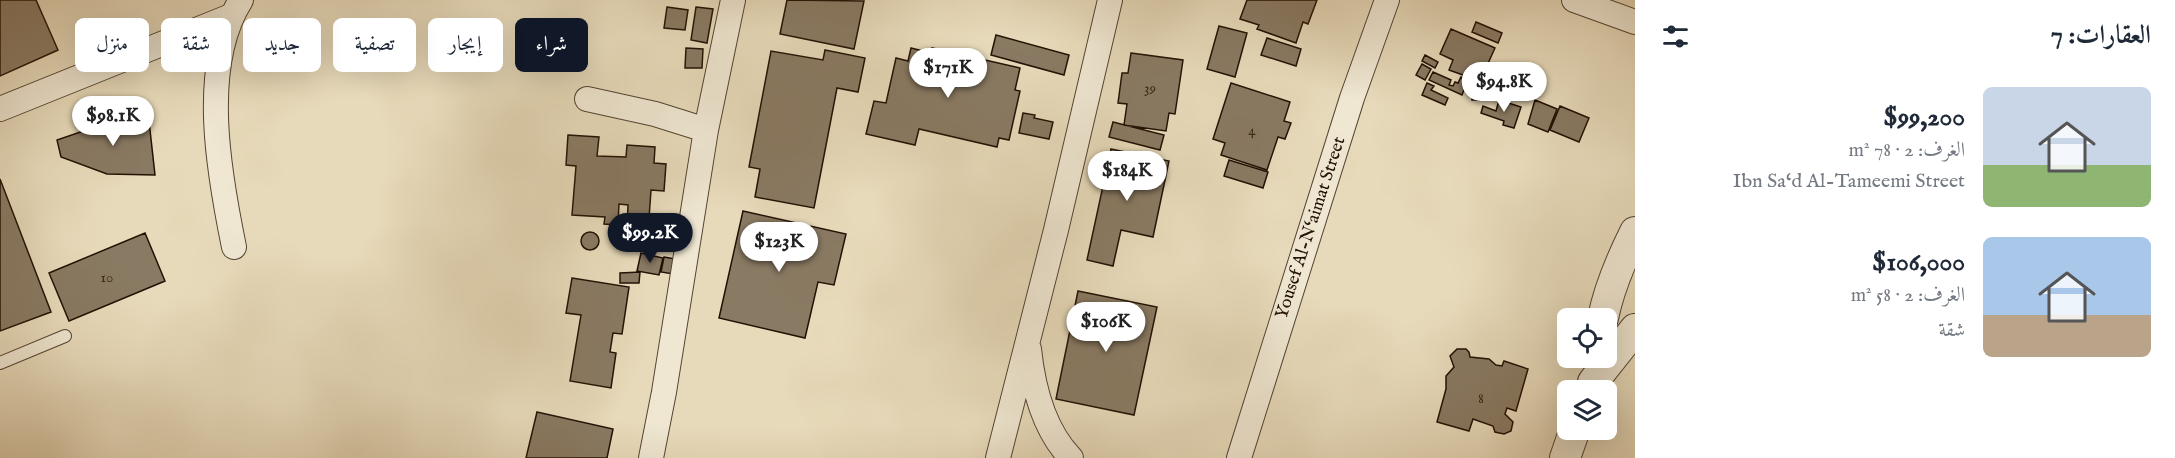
<!DOCTYPE html>
<html lang="ar">
<head>
<meta charset="utf-8">
<style>
	body { margin:0; font-family:"IM FELL English",Amiri,serif; background:#f6f6f7; color:#1f2937; direction:rtl; height:100vh; display:flex; flex-direction:column; font-size:22px; white-space:nowrap }
	* { box-sizing:border-box; margin:0 }
	p { font-size:20px; color:#747a83 }
	.icon { flex:none; width:33px; height:33px; fill:none; stroke:currentColor; stroke-width:2; stroke-linecap:round; stroke-linejoin:round }
	.map { position:relative; flex:1; overflow:hidden; direction:ltr }
	.sheet { display:flex; flex-direction:column; background:#fff; width:540px }
	.sheet>* { flex:none }
	.hud { position:absolute; left:18px; top:18px; width:570px; height:54px; direction:rtl; display:flex; gap:12px }
	.controls { position:absolute; left:1557px; top:308px; display:grid; gap:12px }
	.controls a { display:grid; place-items:center; width:60px; height:60px; border-radius:9px; background:#fff; box-shadow:0 6px 24px #0002; font-size:30px }
	.price { position:absolute; translate:-50% -51px; padding:0 14px; border-radius:21px; background:#fff; color:#222; font-size:20px; line-height:39px; filter:drop-shadow(0 2px 3px #0008) }
	.price::after { content:''; position:absolute; left:50%; top:36px; width:18px; height:14px; margin-left:-9px; background:inherit; clip-path:polygon(0 0,100% 0,50% 100%) }
	.price.on { background:#111827; color:#fff }
	ul { padding:0; list-style:none }
	li { display:flex; align-items:center; gap:18px; height:150px; padding:0 24px }
	li span { display:grid; place-items:center; flex:none; width:168px; height:120px; border-radius:9px; color:#555 }
	li>.icon { margin-inline-start:auto }
	span .icon { width:72px; height:72px; fill:#fffc; stroke-width:1 }
	li b { font-size:26px }
	h2 { display:flex; justify-content:space-between; align-items:center; height:72px; padding:0 24px; font-size:26px }
	.chip { padding:0 21px; border-radius:9px; background:#fff; box-shadow:0 6px 24px #0002; font-size:21px; line-height:54px }
	.chip.on { background:#111827; color:#fff }
	main { display:flex; flex:1; min-height:0 }
	.map>svg:first-child { display:block }
	.building { fill:#897a63; stroke:#231104; stroke-width:1.5 }
	.lines { fill:none; stroke-linecap:round; stroke-linejoin:round }
	.service-casing { stroke:#544332; stroke-width:14 }
	.minor-casing { stroke:#544332; stroke-width:26 }
	.tertiary-casing { stroke:#544332; stroke-width:32 }
	.service { stroke:#efe7d2; stroke-width:12 }
	.minor { stroke:#efe7d2; stroke-width:24 }
	.tertiary { stroke:#efe7d2; stroke-width:30 }
	.labels { text-anchor:middle; dominant-baseline:central; stroke-width:4.5; stroke-linejoin:round; paint-order:stroke }
	.number-label { font-size:15px; fill:#3c2b1c }
	.street-label { font-size:18px; fill:#231104; stroke:#efe7d2 }
</style>
</head>
<body>
<main>
<section class="sheet">
<h2>العقارات: 7<svg class="icon" aria-label="filters" viewBox="0 0 24 24"><path d="M4 7h16M4 17h16"/><circle cx="9" cy="7" r="2"/><circle cx="15" cy="17" r="2"/></svg></h2>
<ul>
<li><span style="background:linear-gradient(#c9d6e8 65%,#8fb573 0)"><svg class="icon" aria-label="home" viewBox="0 0 24 24"><path d="M3 11l9-7 9 7M6 9v11h12V9"/></svg></span><div><b>$99,200</b><p>الغرف: 2 · 78 m²</p><p>Ibn Sa‘d Al-Tameemi Street</p></div></li>
<li><span style="background:linear-gradient(#a9c7e8 65%,#b9a48a 0)"><svg class="icon" aria-label="home" viewBox="0 0 24 24"><path d="M3 11l9-7 9 7M6 9v11h12V9"/></svg></span><div><b>$106,000</b><p>الغرف: 2 · 58 m²</p><p>شقة</p></div></li>
</ul>
</section>
<div class="map">
<svg width="1635" height="458" viewBox="0 0 1635 458">
	<rect width="100%" height="100%" fill="#e7daba"/>
	<filter id="stains"><feTurbulence type="fractalNoise" baseFrequency=".00333" numOctaves="4"/><feColorMatrix values="0 0 0 0 .2 0 0 0 0 .09 0 0 0 0 .02 0 0 0 .5 -.17"/></filter>
	<radialGradient id="worn" r=".72"><stop offset=".6" stop-color="#630" stop-opacity="0"/><stop offset="1" stop-color="#630" stop-opacity=".3"/></radialGradient>
	<!-- building -->
	<path class="building" d="M0,0H36L58,50L0,76Z
		M787,0L864,1L854,49L780,34Z
		M1247,0H1317L1308,24L1303,22L1296,43L1257,29L1259,25L1240,19Z
		M667,7L688,10L685,30L664,28Z
		M696,7L713,9L707,43L691,40Z
		M1476,22L1502,33L1498,43L1472,32Z
		M1219,26L1247,33L1235,77L1207,69Z
		M1451,29L1495,48L1480,81L1449,70L1453,60L1440,54Z
		M996,35L1069,55L1064,75L991,55Z
		M1267,38L1301,49L1296,66L1261,55Z
		M686,48L703,49L702,68H685Z
		M911,48L931,53L932,48L1020,68L1015,90L1020,91L1009,140L999,138L997,147L919,129L915,145L866,134L874,101L886,103L896,58L908,61Z
		M825,50L865,58L858,92L837,88L814,208L755,197L760,169L749,167L771,51L823,60Z
		M1131,53L1183,60L1175,114L1169,113L1166,131L1124,125L1127,104L1118,103L1122,73H1128Z
		M1425,55L1438,62L1435,68L1422,61Z
		M1422,64L1431,69L1425,80L1416,75Z
		M1433,72L1451,80L1449,85L1453,86L1455,82L1458,83L1461,77L1468,80L1462,95L1429,80Z
		M1231,83L1290,102L1284,121L1291,123L1285,139L1278,137L1267,170L1221,155L1225,143L1213,139Z
		M1427,83L1434,86L1431,90L1448,98L1445,105L1422,95Z
		M1478,90H1485L1486,100H1472V94H1478Z
		M1499,100L1521,107L1514,128L1503,125L1504,121L1481,113L1483,106L1496,111Z
		M1535,100L1557,109L1548,132L1528,124Z
		M1560,106L1589,118L1579,142L1550,130Z
		M1023,113L1035,115L1034,118L1053,122L1049,139L1019,133Z
		M133,114L149,121L155,175L107,174L61,157L57,140Z
		M1113,122L1164,135L1160,150L1109,137Z
		M568,135L599,137L597,156L626,157L627,145L655,147L654,163L666,164L664,191L651,190L648,232L627,230L628,205L619,204L618,225L604,224L605,217L572,215L576,166L566,165Z
		M1111,149L1169,161L1153,237L1121,230L1113,266L1087,260Z
		M1229,160L1268,172L1263,188L1224,176Z
		M0,179L51,312L0,331Z
		M743,211L846,234L834,285L818,282L805,338L719,318Z
		M581 241a9 9 0 1 1 18 0a9 9 0 1 1-18 0Z
		M145,233L165,281L69,321L49,273Z
		M641,253L663,258L659,275L637,271Z
		M664,257L676,259L673,274L661,272Z
		M640,272L639,283H620V273Z
		M572,278L629,287L622,334L613,333L610,352L616,353L611,388L570,381L581,315L566,313Z
		M1078,291L1157,307L1134,415L1056,399Z
		M1457,349H1466L1469,352L1470,357L1489,359L1496,365L1502,366L1504,361L1528,369L1516,411L1507,408L1505,414L1513,422L1511,431L1504,434L1495,432L1493,426L1473,419L1469,431L1437,422L1446,389V376L1454,367L1450,356Z
		M537,412L613,429L607,458H526Z"/>
	<g class="lines">
		<!-- service casing -->
		<g class="service-casing">
			<path id="service" d="M0,363L65,336"/>
		</g>
		<!-- minor casing -->
		<g class="minor-casing">
			<path id="minor" d="M1574,0L1635,22
				M587,99L655,114L706,130
				M0,109L231,16
				M234,247C219,174 199,66 241,0
				M1029,349C1033,387 1044,430 1071,458
				M651,458L664,392L706,130L733,0
				M998,458L1056,230L1110,0
				M1239,458L1352,98L1387,0"/>
		</g>
		<!-- tertiary casing -->
		<g class="tertiary-casing">
			<path id="tertiary" d="M1603,318C1609,288 1621,260 1635,232
				M1593,382L1635,329
				M1565,458L1575,429"/>
		</g>
		<!-- service -->
		<use href="#service" class="service"/>
		<!-- minor -->
		<use href="#minor" class="minor"/>
		<!-- tertiary -->
		<use href="#tertiary" class="tertiary"/>
	</g>
	<g class="labels">
		<!-- number labels -->
		<g class="number-label">
			<text x="1150" y="88">39</text>
			<text x="1252" y="130">4</text>
			<text x="107" y="277">10</text>
			<text x="1481" y="398">8</text>
		</g>
		<!-- street labels -->
		<g class="street-label">
			<text transform="translate(1311 228) rotate(-72)">Yousef Al-N‘aimat Street</text>
		</g>
	</g>
	<rect width="100%" height="100%" filter="url(#stains)"/>
	<rect width="100%" height="100%" fill="url(#worn)"/>
</svg>
<div class="controls">
<a><svg class="icon" aria-label="locate" viewBox="0 0 24 24"><circle cx="12" cy="12" r="6"/><path d="M12 2v4M12 18v4M2 12h4M18 12h4"/></svg></a>
<a><svg class="icon" aria-label="layers" viewBox="0 0 24 24"><path d="M12 4l9 5-9 5-9-5zM3 14l9 5 9-5"/></svg></a>
</div>
<b class="price" style="left:948px;top:99px">$171K</b>
<b class="price" style="left:1504px;top:113px">$94.8K</b>
<b class="price" style="left:113px;top:147px">$98.1K</b>
<b class="price" style="left:1127px;top:202px">$184K</b>
<b class="price on" style="left:650px;top:264px">$99.2K</b>
<b class="price" style="left:779px;top:273px">$123K</b>
<b class="price" style="left:1106px;top:353px">$106K</b>
<div class="hud">
<a class="chip on">شراء</a>
<a class="chip">إيجار</a>
<a class="chip">تصفية</a>
<a class="chip">جديد</a>
<a class="chip">شقة</a>
<a class="chip">منزل</a>
</div>
</div>
</main>
</body>
</html>
